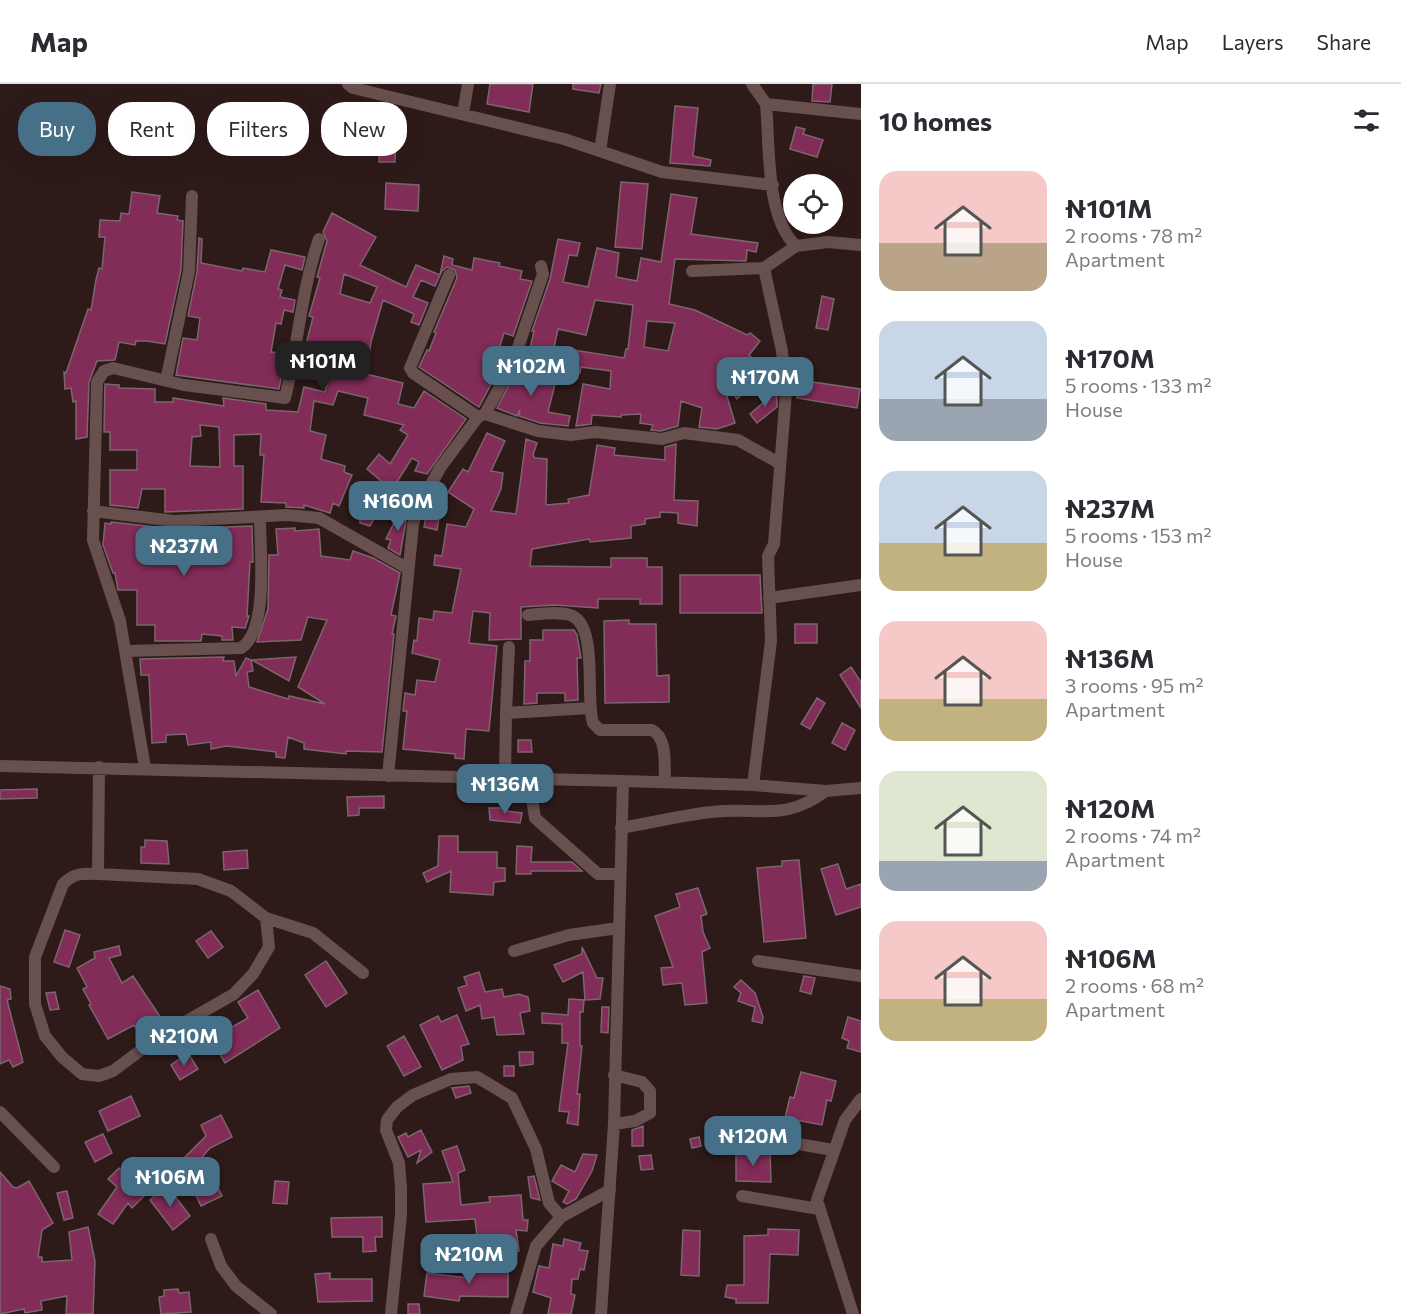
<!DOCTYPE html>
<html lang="en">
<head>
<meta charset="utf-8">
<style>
	body { margin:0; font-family:Commissioner,sans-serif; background:#f7f7f7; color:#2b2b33; height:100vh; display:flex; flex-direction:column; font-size:22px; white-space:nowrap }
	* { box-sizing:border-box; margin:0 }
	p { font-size:20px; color:#7c7c81 }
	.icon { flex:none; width:33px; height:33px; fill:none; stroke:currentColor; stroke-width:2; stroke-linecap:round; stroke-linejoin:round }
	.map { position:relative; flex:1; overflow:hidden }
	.panel { display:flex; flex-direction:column; background:#fff; width:540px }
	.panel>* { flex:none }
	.guide { position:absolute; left:18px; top:18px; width:570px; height:54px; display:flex; gap:12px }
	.buttons { position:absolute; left:783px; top:90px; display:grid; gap:12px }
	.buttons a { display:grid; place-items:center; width:60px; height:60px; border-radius:50%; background:#fff; box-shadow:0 6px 24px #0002; font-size:30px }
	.price { position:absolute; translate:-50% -51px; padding:0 14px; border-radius:12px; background:#467088; color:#fff; font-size:20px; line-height:39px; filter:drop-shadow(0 2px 3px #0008) }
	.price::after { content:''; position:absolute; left:50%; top:36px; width:18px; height:14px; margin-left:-9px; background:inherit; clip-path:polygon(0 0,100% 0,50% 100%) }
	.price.selected { background:#222; color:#fff }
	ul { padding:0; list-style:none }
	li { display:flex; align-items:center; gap:18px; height:150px; padding:0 18px }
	li span { display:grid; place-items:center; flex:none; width:168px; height:120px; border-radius:18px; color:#555 }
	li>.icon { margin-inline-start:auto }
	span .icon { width:72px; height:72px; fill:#fffc; stroke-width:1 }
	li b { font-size:26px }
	h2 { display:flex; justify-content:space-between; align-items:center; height:72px; padding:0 18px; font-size:26px }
	.pill { padding:0 21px; border-radius:24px; background:#fff; box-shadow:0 6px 24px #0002; font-size:21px; line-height:54px }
	.pill.selected { background:#467088; color:#fff }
	header { display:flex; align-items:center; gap:36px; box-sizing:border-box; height:84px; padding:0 30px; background:#fff; border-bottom:2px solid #e1e1e2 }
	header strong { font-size:28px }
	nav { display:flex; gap:33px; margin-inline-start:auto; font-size:21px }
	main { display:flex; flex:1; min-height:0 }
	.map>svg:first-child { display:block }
	.building { fill:#822c58; stroke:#7c656e; stroke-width:1.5; fill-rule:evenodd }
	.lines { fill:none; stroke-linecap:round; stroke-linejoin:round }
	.minor { stroke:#68504e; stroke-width:12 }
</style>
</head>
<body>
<header>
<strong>Map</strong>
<nav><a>Map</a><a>Layers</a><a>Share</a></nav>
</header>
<main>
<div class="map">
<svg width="861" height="1230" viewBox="0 0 861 1230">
	<rect width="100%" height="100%" fill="#2e1a19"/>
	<!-- building -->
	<path class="building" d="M490,0H533L529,28L487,20Z
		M573,0H601L599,9L573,5Z
		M813,0H832L830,18L812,17Z
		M381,22L397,23L395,78H379Z
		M675,22L698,24L693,72L711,76L710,82L670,79Z
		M796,43L805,45L803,50L823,56L817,73L790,65Z
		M621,98L648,100L642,165L615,163Z
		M386,99L419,101L418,127L385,125Z
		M132,108L160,112L157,129L178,132L177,136L183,137L181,186L165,260L147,257H136L135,261L119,258L115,276L97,277L89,298L87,353L76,355V317L73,318L71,304L65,305L64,288L66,289L88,225L91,226L96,196L99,184L102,185L105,153H99L100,136L120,137L121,129L129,130Z
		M671,110L697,114L691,150L758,159L756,168L747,166L746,177L675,175L669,220L695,226L747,251L750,249L760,257L749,271L766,288L737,315L722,296L735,339L717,345L699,343L702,324L681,317L678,342L661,347L651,346L653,341L640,339L641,330L621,331V333L592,331L591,340L576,342L583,300L610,305L611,287L581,283L580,289L563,286L565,274L530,265L534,247H532L550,195L558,155L580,159L577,172L569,171L563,198L588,203L597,164L619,169L616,193L637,197L641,174L661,178ZM595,216L633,221L628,265H626L624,274L554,263L558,245L586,251ZM647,237L675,239L668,267L644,263Z
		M332,129L376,153L360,181L406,203L416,181L440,191L444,172L453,175L452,181L472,186L474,174L500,179L499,182L522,187L520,195L532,197L513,252L504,249L498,268L506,272L479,323L419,283L427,266L429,267L436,249L434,248L457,194L455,186L447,183L442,187L435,202L421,196L413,213L428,219L419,241L411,238L414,230L383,216L371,258L366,290L403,299L398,320L414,324L424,307L466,335L427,390L415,387L419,378L412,374L393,404L390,401L375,424L379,427L370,442L360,439V430L381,397L367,385L379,370L390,380L408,351L400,346L404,341L364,331L368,314L338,307L333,321L314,317L310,347L326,351L321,375L345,382L344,388L352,391L339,422L333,419L330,429L304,421V424L286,423V419L261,418L264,371H260L261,350L234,351V382H243V425L165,428V405H142L138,424L110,421V386H137V366H110V348H104L105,300L119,301V304L155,305V318H173V314L224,322L223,314L266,320V326L298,328L304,303L325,308L331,282L309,277L306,294L298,292L313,233L309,232L320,194L317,193L327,157L323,148ZM344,190L377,203L370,219L340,210ZM200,341L219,343L220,383L190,382L192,353L201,352Z
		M199,154L202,155L201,179L242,187L243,184L265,188L271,166L305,173L302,186L285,181L278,205L282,206L280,213L295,216L293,228L284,226L281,240L276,239L271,268L286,270L279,305L176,291L183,254L197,256L200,234L188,232L197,188Z
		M822,212L834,215L828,246L816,244Z
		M523,274L535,277L531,289L556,296L548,328L570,332L568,342L540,339L519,332L520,326L517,332L497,324Z
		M799,296L860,305L857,324L797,314Z
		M777,307V323L757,339L750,330Z
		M487,349L505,357L491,387L503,389L501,405L491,427L516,430L526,355L537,359L533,371L535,374L547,375L546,421L569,419L568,415L589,411L597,361L615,364L614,371L665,376V363L676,360L674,416L698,417L697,442L678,439V429L660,428V433L645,435V440L631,442V454L590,458L589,455L532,465L530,482L611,483V474H647V483H662V520H640V515H598V524L555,521L521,523V555L489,556L490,529L473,527L469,559L497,562L489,647L466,645L464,675L455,674V670L403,665L407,627H403L405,609L415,611L417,596L435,598L440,576L412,569L414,556L417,557L419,534L433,536L434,527L452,529L461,485L434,481L435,471L442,472L447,440L466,443L474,425L448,408L463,385L468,388Z
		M402,423L408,426L400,471L388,464L391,456L386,455Z
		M426,431L439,433L437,446L424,443Z
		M111,438L174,445L252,442L253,478H250L247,532H249L245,544L232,543L233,556H222V552L202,550L201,557H155V541H137V506H118L115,489H113L103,461L105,439L111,440Z
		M295,444V447L319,445L321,472L350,476L353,467L373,474L400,489L391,531L396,532L392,550H394L382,668L346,667V670L304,665V659L288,653L285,674L276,673V668L226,662L211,665V658L188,661L186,650L166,651V658L152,659L149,591H141L140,575L224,573L223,577H234L236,592L246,574L251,576L253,587L247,588L249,603L288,615L289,612L325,620L298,603L327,536L308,533L301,556L257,558L268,525L269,471H278L276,445Z
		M680,491H760L762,529H680Z
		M629,536V540H656L657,592L669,591V618L605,619L604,537Z
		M795,540H817V559H795Z
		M543,546H574L577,551L581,574H577L578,616L565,617V609H537V619L524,620L525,577H530V556H543Z
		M296,573L289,597L252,576Z
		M851,583L861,598V624L840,591Z
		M817,614L825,619L810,645L801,640Z
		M842,639L855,646L845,666L832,659Z
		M518,656H531L532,668H518Z
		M37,705V714L0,715V706Z
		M384,712V724H359V731L348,732L347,713Z
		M489,724H506V727L522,729L520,739L490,736Z
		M439,752H458V768H497V784H505V797L494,798L493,811L450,808L451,787L427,798L423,789L438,782Z
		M145,756L167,757L169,780L141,779V763H145Z
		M517,762L532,763L531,778H572L582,787H531V790H516Z
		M247,766L248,784L224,786L223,768Z
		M799,776L806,854L764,858L757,784L782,782V777Z
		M838,780L846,805L861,800V823L836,831L821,785Z
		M698,804L707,830L701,832L703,848L710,864L702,868L707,919L685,921L682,899L663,901L661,884L673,883L655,832L680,823L676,810Z
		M65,846L80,851L69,883L54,878Z
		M211,847L223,863L208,874L196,857Z
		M119,862L121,871L109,874L122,899L133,892L165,940L143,954L134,941L108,955L89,921L91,920L83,905L87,903L77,884L95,874L94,868Z
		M582,863L597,894H603L600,915L585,916L583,888L563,898L554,881L582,870Z
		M326,877L347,909L326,923L305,891Z
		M479,888L485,908L502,905L504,913L519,910L528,913L530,927L520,929L524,950L497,951L494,933L482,935L480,921L466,927L458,904L467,901L464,893Z
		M804,892L815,894L811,910L800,907Z
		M741,896L755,909L763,933L762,939L752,937L755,923L738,917L741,909L734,903Z
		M0,902L10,905L11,915L7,916L23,978L13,983L9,976L0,980Z
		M258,906L280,944L225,979L211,955L248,934L238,918Z
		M55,908L59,925L50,926L46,909Z
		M569,915L584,916L583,928H580V962H582L577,1010H580L578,1041L567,1039L569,1028L559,1027L568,959H562V940L542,939V929L568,931Z
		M602,923H609L608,949L601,948Z
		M457,931L469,960L461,962L463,976L442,986L420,941L438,932L441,938Z
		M848,933L861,937V968L847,964L849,957L842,954Z
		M404,952L421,983L404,992L387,962Z
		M519,968H533V980L520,982Z
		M188,969L198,985L180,996L171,981Z
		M504,982H514V992H504Z
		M801,988L836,997L831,1017L827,1016L822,1041L785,1034L790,1013L794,1014Z
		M469,1002L471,1009L456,1014L452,1004Z
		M131,1012L140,1032L108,1047L99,1027Z
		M221,1031L232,1053L210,1064L203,1072L222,1112L201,1122L180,1078L206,1052L201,1041Z
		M643,1042V1062H632V1046Z
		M421,1046L432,1068L417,1079L421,1066L408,1073L398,1053L406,1049L408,1053Z
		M103,1050L112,1069L95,1078L85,1058Z
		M699,1053L701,1062L692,1064L690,1055Z
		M457,1062L465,1086L458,1089L461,1121L490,1118L489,1113L521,1111L523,1136H528L527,1147L516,1146L519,1167L479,1171L475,1135L426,1138L423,1100L453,1098L442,1067Z
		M736,1069H770L771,1098L736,1097Z
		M583,1070L597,1071L592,1087L576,1115L567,1120L563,1118L569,1107L552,1097L561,1081L575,1088Z
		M651,1071L653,1085L641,1086L639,1072Z
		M119,1084L146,1110L132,1124L128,1119L113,1140L98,1130L117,1103L108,1095Z
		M0,1088L13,1103L17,1104L29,1097L53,1139L42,1146L38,1173H42V1178L72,1176L69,1148L88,1143L95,1177L93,1230H66L67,1212L41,1217L42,1226L25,1229L24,1225L0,1230Z
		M534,1092L540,1116L531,1114L528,1093Z
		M275,1097L289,1098L287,1120L273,1119Z
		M167,1102L190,1132L173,1146L150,1116Z
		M67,1107L73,1134L64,1136L57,1109Z
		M382,1133V1153H375L376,1167L363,1168V1153H332L331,1134Z
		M768,1145L799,1146L798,1171L770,1170L768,1219H736V1215L725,1213L727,1201H744V1152L768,1151Z
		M683,1146L700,1147L699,1192L681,1191Z
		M564,1155L581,1159L579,1166L588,1167L584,1186L580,1185L578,1195H572L571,1210L575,1211L571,1230H548L551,1214L533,1208L539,1182L549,1184L553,1160L563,1162Z
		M469,1184L508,1185V1213L460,1212L459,1217L424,1212L427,1189L468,1194Z
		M330,1189V1195H372V1217L318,1218L315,1190Z
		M178,1205L179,1209L189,1208L191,1228L161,1230L159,1213L164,1212V1206Z
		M408,1220H419L420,1230H408Z"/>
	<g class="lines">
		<!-- minor -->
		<path class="minor" d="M348,0L353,4L564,55L662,88L773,101
			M752,0L766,20L861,30
			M766,20C770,61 765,133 796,162
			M463,30L468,0
			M600,67L610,0
			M692,187L764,184L796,162L828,158L861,161
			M449,191L410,284L413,289L478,333
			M166,297L189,187L192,112
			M485,330L538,347L571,351L595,348L662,355L684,349L738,356L779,379
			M93,427L174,437L287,431L319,434L407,484
			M769,514L861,501
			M528,531C540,530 558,527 570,531C599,540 585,614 593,639L600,646H652C668,654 664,682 665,698
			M126,567L241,564C269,547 260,466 260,434
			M506,629L509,563
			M0,682L623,697L753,701L826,707L861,704
			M99,683L98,790L198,795L231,807L266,834L313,849L363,889
			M145,684L120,537L93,456L97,298L104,287L113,284L184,301L285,314C298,262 301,207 319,155
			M388,692L413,441L417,426L440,384L478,333L485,330L512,281L543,190L541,182
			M505,695L506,629L590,624
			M529,695L535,734L598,790H620
			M753,701L771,557L768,472L774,460L786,308L782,267L764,184
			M621,744C651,739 682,731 712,728C760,722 782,739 826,707
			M98,790C83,789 74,789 63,800L35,873V920L45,952L62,973L82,990L99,992L113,987L157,954L234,910L253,890L269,863L266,834
			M514,867L569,851L618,844
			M758,877L861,892
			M0,1028L54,1083
			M614,1040L635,1037L650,1029V1007L642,998L614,991
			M781,1057L833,1066
			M742,1112L819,1125
			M211,1155L221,1182L236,1202L271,1230
			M391,1230L401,1131V1104L399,1079L386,1046L387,1036L397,1023L413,1011L451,995L477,993L512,1014L536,1065L549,1119L561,1133
			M516,1230L536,1162L561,1133L610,1106
			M601,1230L614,1040L623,697
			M853,1230L817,1116L845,1036L861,1015"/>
	</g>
</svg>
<div class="buttons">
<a><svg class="icon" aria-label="locate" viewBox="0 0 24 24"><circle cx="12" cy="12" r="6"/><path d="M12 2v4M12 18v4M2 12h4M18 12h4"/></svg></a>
</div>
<b class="price selected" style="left:323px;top:308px">₦101M</b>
<b class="price" style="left:531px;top:313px">₦102M</b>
<b class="price" style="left:765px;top:324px">₦170M</b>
<b class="price" style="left:398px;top:448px">₦160M</b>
<b class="price" style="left:184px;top:493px">₦237M</b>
<b class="price" style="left:505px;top:731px">₦136M</b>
<b class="price" style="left:184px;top:983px">₦210M</b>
<b class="price" style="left:753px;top:1083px">₦120M</b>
<b class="price" style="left:170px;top:1124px">₦106M</b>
<b class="price" style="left:469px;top:1201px">₦210M</b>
<div class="guide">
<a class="pill selected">Buy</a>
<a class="pill">Rent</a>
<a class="pill">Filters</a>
<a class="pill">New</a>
</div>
</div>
<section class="panel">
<h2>10 homes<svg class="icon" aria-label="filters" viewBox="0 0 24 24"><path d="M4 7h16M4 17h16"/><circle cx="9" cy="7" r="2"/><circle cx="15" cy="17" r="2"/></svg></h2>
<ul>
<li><span style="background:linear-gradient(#f6c9c9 60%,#b9a48a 0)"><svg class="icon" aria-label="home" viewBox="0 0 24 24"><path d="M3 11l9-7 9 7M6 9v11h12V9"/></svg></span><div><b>₦101M</b><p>2 rooms · 78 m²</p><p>Apartment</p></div></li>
<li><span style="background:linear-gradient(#c9d6e8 65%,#9aa5b1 0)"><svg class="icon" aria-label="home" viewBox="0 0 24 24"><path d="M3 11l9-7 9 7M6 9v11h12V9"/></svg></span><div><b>₦170M</b><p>5 rooms · 133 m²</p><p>House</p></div></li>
<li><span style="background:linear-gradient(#c9d6e8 60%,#c2b280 0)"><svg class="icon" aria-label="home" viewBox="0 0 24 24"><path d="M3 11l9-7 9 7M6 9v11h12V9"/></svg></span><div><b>₦237M</b><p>5 rooms · 153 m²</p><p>House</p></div></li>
<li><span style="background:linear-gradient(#f6c9c9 65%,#c2b280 0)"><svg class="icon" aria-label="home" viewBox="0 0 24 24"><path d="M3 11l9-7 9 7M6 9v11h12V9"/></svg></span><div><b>₦136M</b><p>3 rooms · 95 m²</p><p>Apartment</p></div></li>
<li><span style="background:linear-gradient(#dfe7d0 75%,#9aa5b1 0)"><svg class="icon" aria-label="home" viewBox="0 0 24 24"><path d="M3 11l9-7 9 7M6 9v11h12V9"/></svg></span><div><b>₦120M</b><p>2 rooms · 74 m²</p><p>Apartment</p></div></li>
<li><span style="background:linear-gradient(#f6c9c9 65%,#c2b280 0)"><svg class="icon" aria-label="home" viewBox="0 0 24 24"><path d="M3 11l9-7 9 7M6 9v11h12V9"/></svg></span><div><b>₦106M</b><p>2 rooms · 68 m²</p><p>Apartment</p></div></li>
</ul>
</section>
</main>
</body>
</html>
